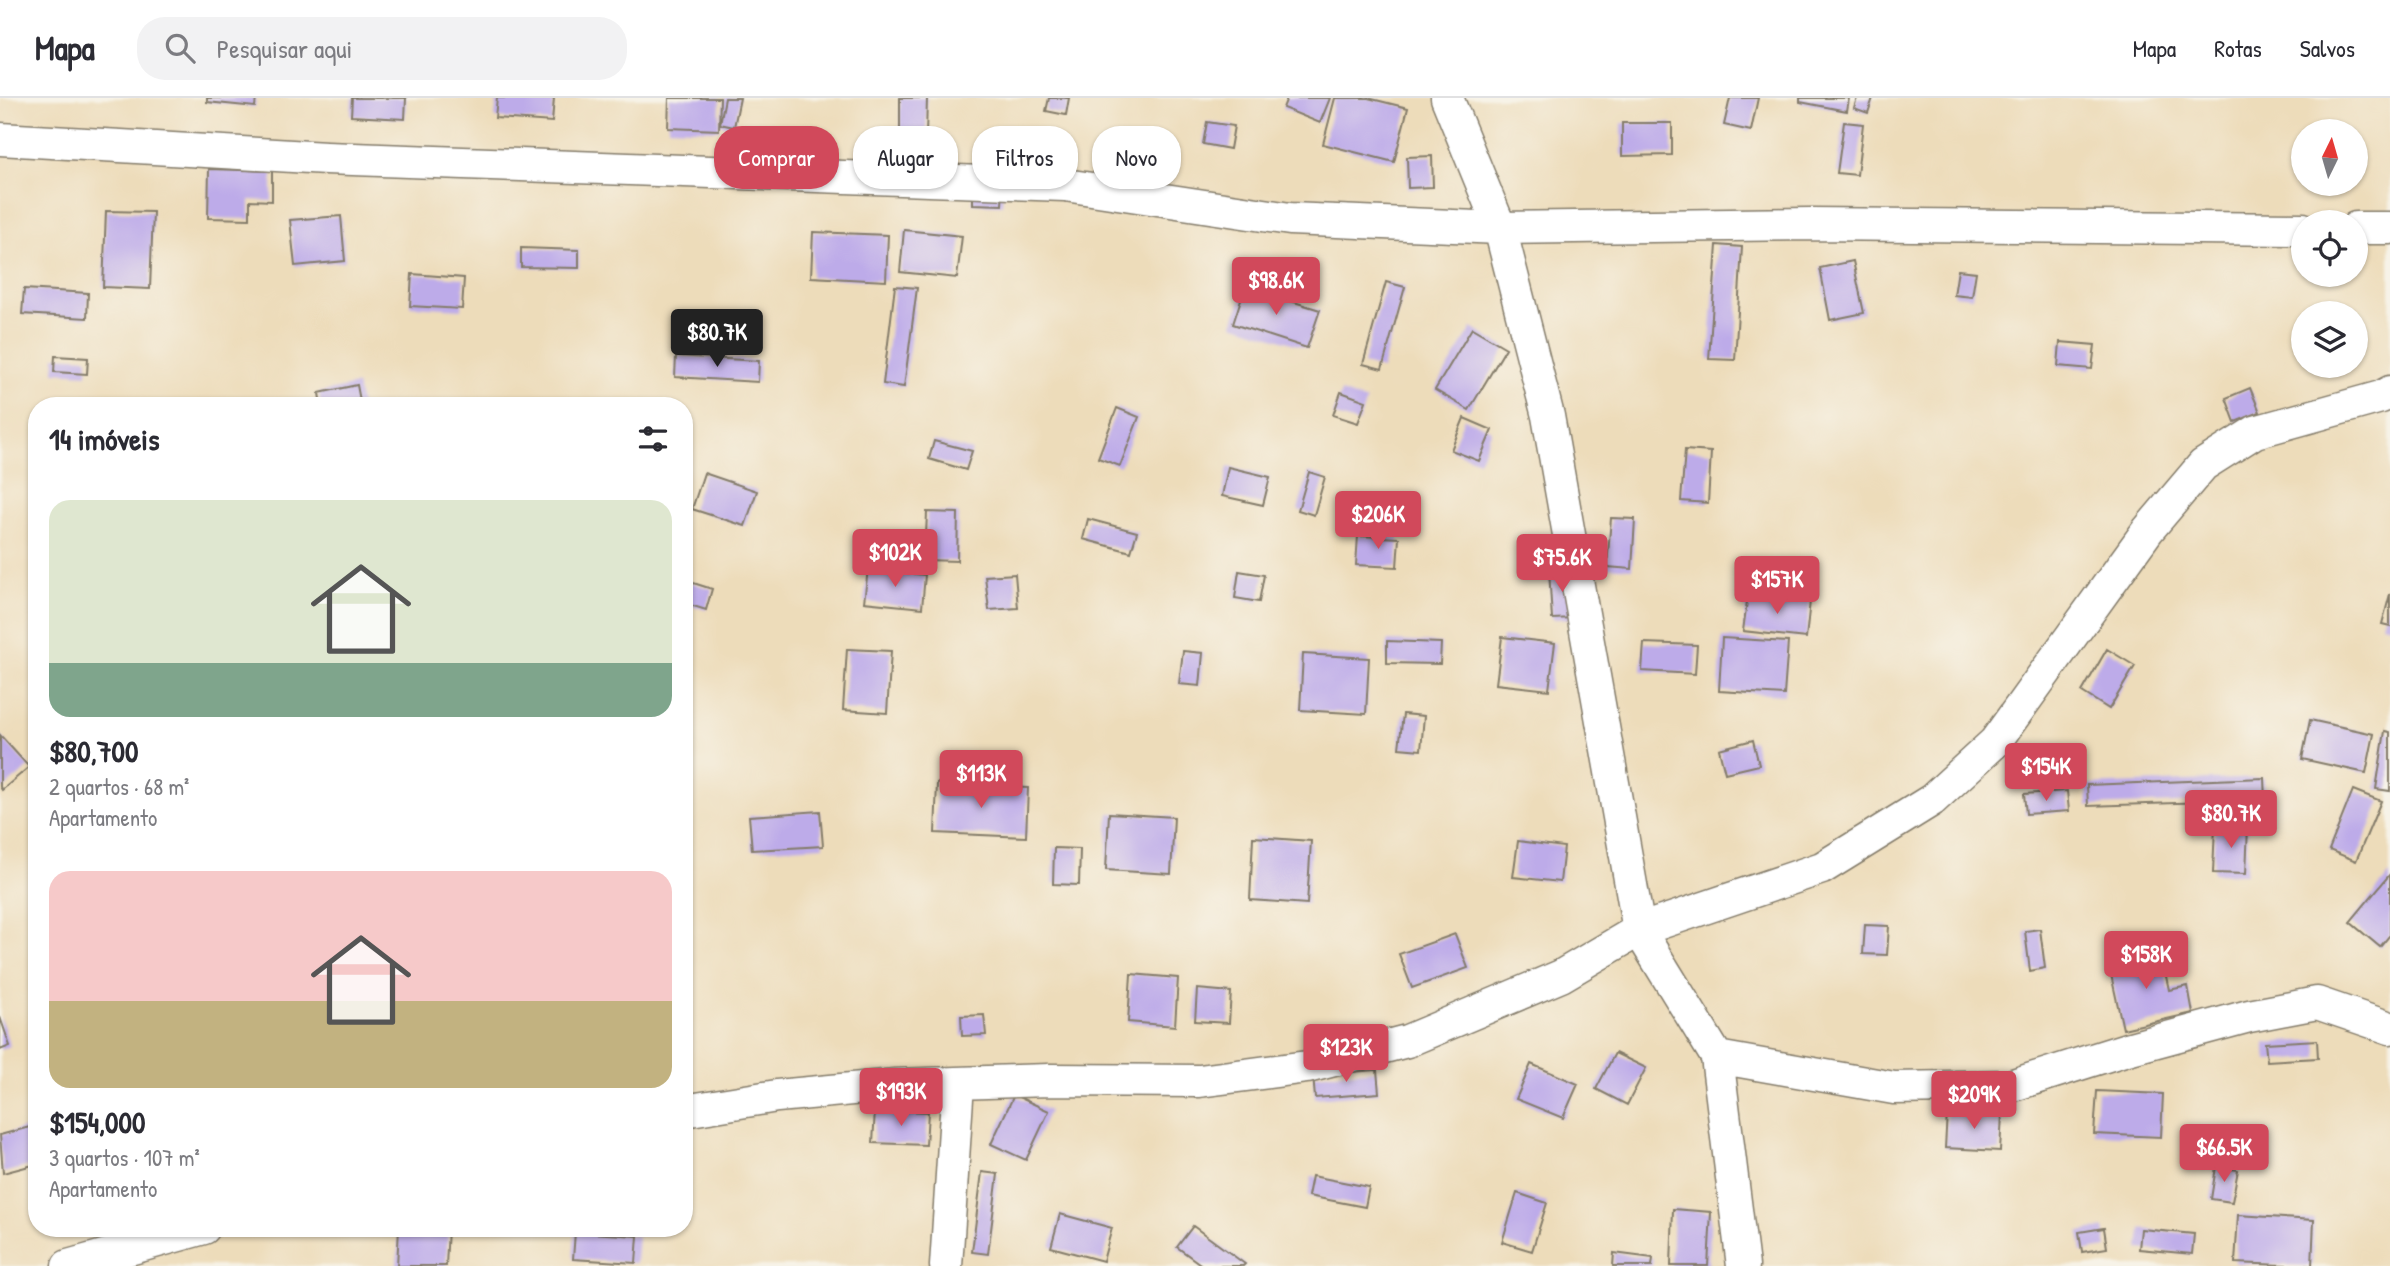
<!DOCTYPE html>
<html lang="pt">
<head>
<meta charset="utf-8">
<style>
	body { margin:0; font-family:"Patrick Hand",sans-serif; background:#f2f2f3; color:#2b2b33; height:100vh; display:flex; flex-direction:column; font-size:26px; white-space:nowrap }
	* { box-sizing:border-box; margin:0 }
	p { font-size:23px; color:#7c7c81 }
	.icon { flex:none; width:38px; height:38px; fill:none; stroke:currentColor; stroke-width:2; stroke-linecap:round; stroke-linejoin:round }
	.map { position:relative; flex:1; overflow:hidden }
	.side { position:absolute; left:28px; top:299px; width:665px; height:840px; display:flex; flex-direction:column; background:#fff; border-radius:28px; box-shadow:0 2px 5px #0004 }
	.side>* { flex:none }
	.top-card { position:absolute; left:714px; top:28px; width:665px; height:63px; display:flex; gap:14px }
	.needle { width:46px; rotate:5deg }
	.controls { position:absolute; left:2291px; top:21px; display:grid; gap:14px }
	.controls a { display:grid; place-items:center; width:77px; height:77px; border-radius:50%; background:#fff; box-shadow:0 2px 5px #0004; font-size:35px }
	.price { position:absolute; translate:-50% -60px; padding:0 16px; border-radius:7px; background:#d1495b; color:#fff; font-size:23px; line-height:46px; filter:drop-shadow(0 2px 4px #0008) }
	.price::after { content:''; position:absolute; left:50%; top:42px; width:21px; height:16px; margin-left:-10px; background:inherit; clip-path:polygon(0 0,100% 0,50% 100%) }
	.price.active { background:#222; color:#fff }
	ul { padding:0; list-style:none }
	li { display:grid; align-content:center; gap:14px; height:371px; padding:0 21px }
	li span { display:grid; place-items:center; height:217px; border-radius:21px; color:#555 }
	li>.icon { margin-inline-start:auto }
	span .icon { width:126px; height:126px; fill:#fffc; stroke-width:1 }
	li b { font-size:30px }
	h2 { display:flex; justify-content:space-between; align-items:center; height:84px; padding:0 21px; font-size:30px }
	.pill { padding:0 24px; border-radius:28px; background:#fff; box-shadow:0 2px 5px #0004; font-size:24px; line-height:63px }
	.pill.active { background:#d1495b; color:#fff }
	header { display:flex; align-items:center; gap:42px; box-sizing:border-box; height:98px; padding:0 35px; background:#fff; border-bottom:2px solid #e1e1e2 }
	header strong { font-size:33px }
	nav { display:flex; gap:38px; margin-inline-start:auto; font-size:24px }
	.search { width:490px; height:63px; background:#f2f2f3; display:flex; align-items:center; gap:18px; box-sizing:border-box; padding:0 24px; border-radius:28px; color:#7c7c81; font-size:26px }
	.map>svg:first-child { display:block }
	.building { fill:#bdabe9 }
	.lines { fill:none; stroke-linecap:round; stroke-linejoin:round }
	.minor-casing { stroke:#847c6b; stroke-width:35 }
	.minor { stroke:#fff; stroke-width:32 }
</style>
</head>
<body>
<header>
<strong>Mapa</strong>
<div class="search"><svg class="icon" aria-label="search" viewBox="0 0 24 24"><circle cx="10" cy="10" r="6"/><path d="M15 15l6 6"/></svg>Pesquisar aqui</div>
<nav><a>Mapa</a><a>Rotas</a><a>Salvos</a></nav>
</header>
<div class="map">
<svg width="2390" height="1168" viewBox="0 0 2390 1168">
	<rect width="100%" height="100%" fill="#f7f3e8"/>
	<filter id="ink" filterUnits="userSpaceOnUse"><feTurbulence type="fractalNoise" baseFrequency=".0143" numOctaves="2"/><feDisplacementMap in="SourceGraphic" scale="14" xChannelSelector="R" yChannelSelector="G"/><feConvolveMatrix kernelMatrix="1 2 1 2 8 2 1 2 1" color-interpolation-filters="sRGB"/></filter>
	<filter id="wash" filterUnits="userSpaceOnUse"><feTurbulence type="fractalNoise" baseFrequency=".00686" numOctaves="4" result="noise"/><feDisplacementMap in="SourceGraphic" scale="28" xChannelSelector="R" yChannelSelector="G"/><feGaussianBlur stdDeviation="1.57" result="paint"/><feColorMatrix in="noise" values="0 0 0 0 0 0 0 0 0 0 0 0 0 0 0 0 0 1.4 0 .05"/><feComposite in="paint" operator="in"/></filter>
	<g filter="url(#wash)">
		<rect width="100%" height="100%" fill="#eddcba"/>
		<g id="blocks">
			<!-- building -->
			<path class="building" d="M207,0H256L255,9L207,4Z
				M352,0H406L405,21L351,18Z
				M497,0H554L552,24L495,20Z
				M669,0H720L719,32L668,30Z
				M725,0H740L734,29L720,26Z
				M900,0H927L926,39H900Z
				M1049,0H1069L1066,17L1046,13Z
				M1287,0H1330L1320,25L1283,10Z
				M1335,0H1368L1408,10L1394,64L1323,46Z
				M1730,0H1758L1751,33L1724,27Z
				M1800,0H1849L1847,13L1800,4Z
				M1857,0H1873L1868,15L1854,10Z
				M1207,24L1234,28L1230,51L1203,46Z
				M1844,24L1863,26L1857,77L1837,75Z
				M1622,25H1672V57L1622,58Z
				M1432,58L1433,89L1408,90L1407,59Z
				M209,71L272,73V103L250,102V121L208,120Z
				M973,90L1003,91L1002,107L973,106Z
				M106,113L153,114L150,191L103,189Z
				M341,118L345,163L295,168L290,122Z
				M904,132L962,138L957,180L900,174Z
				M813,134L888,137L886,183L811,179Z
				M1717,147L1742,149L1735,262L1709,261Z
				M521,150L579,152V170L521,169Z
				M1853,163L1864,215L1830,222L1820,170Z
				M1958,172L1976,174L1972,199L1954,197Z
				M412,176L464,180L462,211L410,208Z
				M1386,184L1405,189L1382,271L1363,266Z
				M895,188L917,190L904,289L883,286Z
				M1245,189L1320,212L1307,250L1233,226Z
				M24,191L88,195L87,220L22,216Z
				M1472,230L1506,250L1469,312L1435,292Z
				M2060,244L2095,247L2092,271L2058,268Z
				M55,258L88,260L87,276L54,274Z
				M676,258L759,263L758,284L675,279Z
				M357,287L361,308H321L319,295Z
				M2250,290L2260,314L2235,324L2226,300Z
				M1341,294L1366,303L1358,325L1333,317Z
				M1117,310L1139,319L1120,368L1098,360Z
				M1464,320L1492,332L1479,363L1451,352Z
				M934,343L972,353L966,372L929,361Z
				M1685,352L1711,354L1708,405L1681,403Z
				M1228,369L1270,379L1263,407L1222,398Z
				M1309,374L1325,379L1314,417L1298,412Z
				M704,375L757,393L745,428L692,411Z
				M927,414L958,415L957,463L925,462Z
				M1611,420L1635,421L1632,471L1607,469Z
				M1088,421L1137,434L1131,454L1083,441Z
				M1358,438L1399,440L1397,469L1356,467Z
				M1570,470L1575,520L1552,521L1549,472Z
				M868,471L925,477L922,510L864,504Z
				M1239,473L1264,477L1259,504L1235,500Z
				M1015,476L1018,510L989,512L985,478Z
				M684,482L712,491L706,512L684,505Z
				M1748,496L1810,503L1806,540L1743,533Z
				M2390,496V528L2382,526Z
				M1502,539L1555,545L1549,592L1496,586Z
				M1722,540L1788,544L1784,597L1719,593Z
				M1387,543L1441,545L1440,566L1387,565Z
				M1644,545L1697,547L1695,576L1642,573Z
				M847,551L891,553L887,615L843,612Z
				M2107,551L2135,568L2109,611L2082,594Z
				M1183,553L1203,555L1200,588L1179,586Z
				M1303,556L1369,560L1366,616L1300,612Z
				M1403,616L1424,618L1421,652L1399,650Z
				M2310,622L2374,636L2366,675L2302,661Z
				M2385,633L2390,634V693L2376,691Z
				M0,637L29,669L2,692L0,689Z
				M1753,642L1759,667L1725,675L1719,651Z
				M2264,680L2265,702L2088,708L2087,687Z
				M937,685L1028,690L1026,739L935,735Z
				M2353,692L2381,703L2356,763L2329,752Z
				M2067,693L2069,713L2026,716L2024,696Z
				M820,713L823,748L752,752L749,718Z
				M1109,715L1174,719L1171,776L1106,772Z
				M2215,727L2248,728L2246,776L2213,775Z
				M1253,739L1311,743L1307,806L1250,802Z
				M1518,743L1564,749L1560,784L1513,779Z
				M1054,750L1080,751L1079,787L1053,786Z
				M2390,776V837L2380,849L2350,824Z
				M1865,827L1889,828L1887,857L1863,856Z
				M2040,831L2045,870L2030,873L2025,833Z
				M1455,836L1468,870L1412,890L1399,856Z
				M2160,851L2169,892L2188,888L2193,915L2123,931L2108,863Z
				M1131,876L1178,880L1175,928L1128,924Z
				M1197,891L1231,894L1229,925L1195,923Z
				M984,917L986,937L962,938L961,918Z
				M0,919L10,948L0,952Z
				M2317,942L2318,960L2267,963L2265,945Z
				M1615,955L1646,970L1627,1007L1596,991Z
				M1531,966L1578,986L1563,1020L1516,1001Z
				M1377,972L1379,995L1315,1000L1313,977Z
				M2097,993L2163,996L2161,1039L2094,1036Z
				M1014,997L1049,1013L1026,1062L991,1046Z
				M875,1012L928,1014L926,1047L873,1045Z
				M1947,1014L2002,1016L2000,1053L1945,1050Z
				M37,1027V1066L3,1075L0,1037Z
				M2216,1069L2238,1072L2232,1104L2211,1101Z
				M982,1074L998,1076L988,1156L972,1154Z
				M1312,1078L1369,1089L1365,1109L1308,1098Z
				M1517,1095L1547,1105L1532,1153L1502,1144Z
				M1673,1111L1711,1114L1708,1168H1671Z
				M1060,1116L1112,1130L1103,1163L1051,1149Z
				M2238,1117L2314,1122L2312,1168L2235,1165Z
				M1193,1128L1245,1166L1243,1168H1203L1177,1149Z
				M399,1130H448L446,1168H397Z
				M2104,1130L2107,1150L2082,1154L2079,1134Z
				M2141,1131L2194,1136L2192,1156L2139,1151Z
				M575,1134L638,1138L636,1165L573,1161Z
				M1614,1155L1653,1160L1652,1168H1613Z"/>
		</g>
	</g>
	<g filter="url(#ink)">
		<use href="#blocks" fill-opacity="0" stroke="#847c6b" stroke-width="2"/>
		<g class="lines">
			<!-- minor casing -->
			<g class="minor-casing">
				<path id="minor" d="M1447,0L1500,130L1548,318L1639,832L1717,959L1743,1168
					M0,41L326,60L1065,87L1290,121L1500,130L1811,126L2303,131
					M2356,130H2390
					M1717,959L1894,990L2010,988L2127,951L2249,918L2317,905L2390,930
					M684,1013L777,998L895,987L1050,982L1199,983L1307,969L1407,943L1561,878L1639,832L1822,770L1932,702L1995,644L2148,432L2203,367L2255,334L2381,299L2390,294
					M68,1168L204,1130
					M946,1168L958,985"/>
			</g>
			<!-- minor -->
			<use href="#minor" class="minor"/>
		</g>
	</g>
</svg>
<div class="controls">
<a><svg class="needle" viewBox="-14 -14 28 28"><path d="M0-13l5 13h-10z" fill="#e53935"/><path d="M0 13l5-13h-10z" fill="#7c7c81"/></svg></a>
<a><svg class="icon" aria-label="locate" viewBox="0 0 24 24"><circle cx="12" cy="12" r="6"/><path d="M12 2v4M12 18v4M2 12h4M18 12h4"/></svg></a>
<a><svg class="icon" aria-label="layers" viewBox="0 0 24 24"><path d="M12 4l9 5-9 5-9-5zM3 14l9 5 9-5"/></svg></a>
</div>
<b class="price" style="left:1276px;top:219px">$98.6K</b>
<b class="price active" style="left:717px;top:271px">$80.7K</b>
<b class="price" style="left:1378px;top:453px">$206K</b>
<b class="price" style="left:895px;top:491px">$102K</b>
<b class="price" style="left:1562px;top:496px">$75.6K</b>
<b class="price" style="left:1777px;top:518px">$157K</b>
<b class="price" style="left:2046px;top:705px">$154K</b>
<b class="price" style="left:981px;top:712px">$113K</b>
<b class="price" style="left:2231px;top:752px">$80.7K</b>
<b class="price" style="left:2146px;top:893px">$158K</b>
<b class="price" style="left:1346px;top:986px">$123K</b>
<b class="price" style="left:901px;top:1030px">$193K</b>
<b class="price" style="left:1974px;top:1033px">$209K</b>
<b class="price" style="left:2224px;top:1086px">$66.5K</b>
<div class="top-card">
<a class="pill active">Comprar</a>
<a class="pill">Alugar</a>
<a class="pill">Filtros</a>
<a class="pill">Novo</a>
</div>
<section class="side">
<h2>14 imóveis<svg class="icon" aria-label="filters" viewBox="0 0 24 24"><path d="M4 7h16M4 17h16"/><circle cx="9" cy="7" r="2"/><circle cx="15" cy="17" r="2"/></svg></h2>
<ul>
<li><span style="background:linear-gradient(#dfe7d0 75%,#7fa58c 0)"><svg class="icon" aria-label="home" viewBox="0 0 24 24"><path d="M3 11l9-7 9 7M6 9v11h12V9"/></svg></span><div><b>$80,700</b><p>2 quartos · 68 m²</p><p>Apartamento</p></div></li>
<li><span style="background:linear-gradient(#f6c9c9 60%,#c2b280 0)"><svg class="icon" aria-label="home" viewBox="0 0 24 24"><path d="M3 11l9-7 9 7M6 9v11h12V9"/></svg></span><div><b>$154,000</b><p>3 quartos · 107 m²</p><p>Apartamento</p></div></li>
</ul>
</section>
</div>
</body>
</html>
